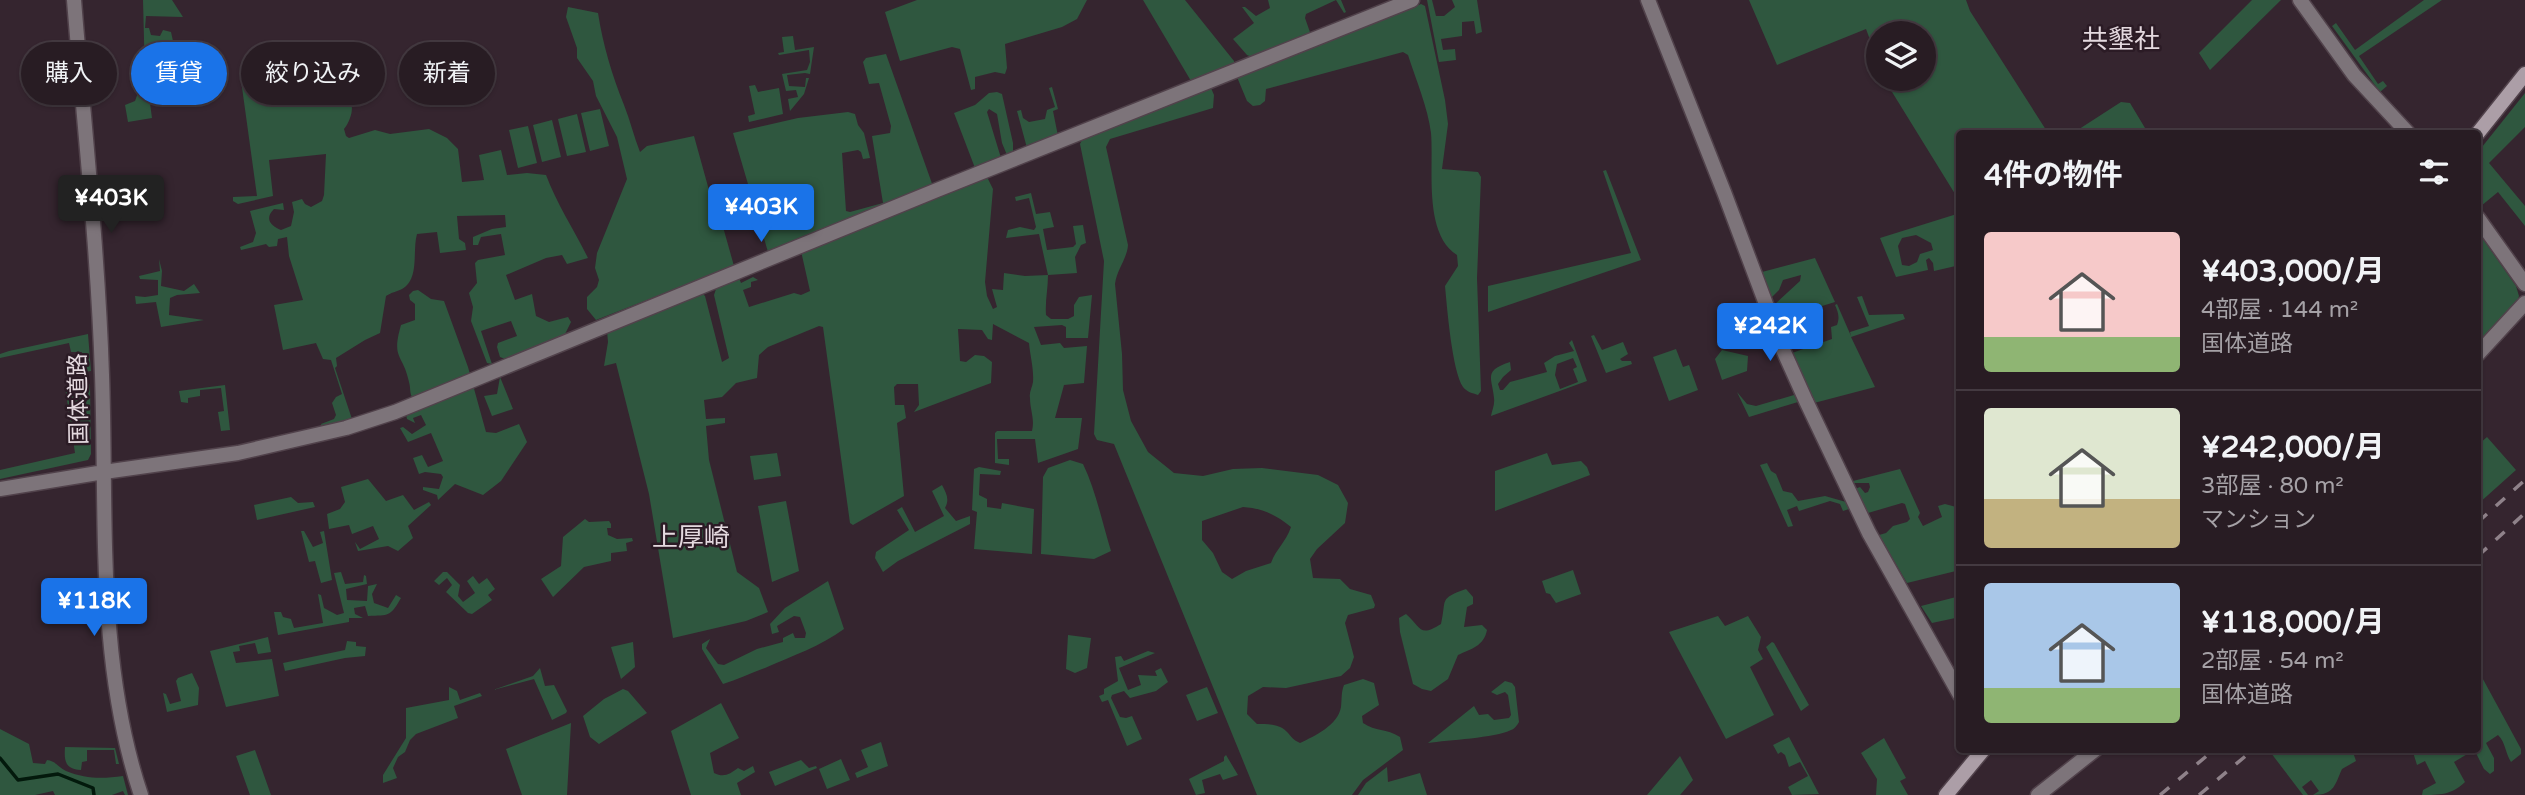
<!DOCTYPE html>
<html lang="ja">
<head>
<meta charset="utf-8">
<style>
	body { margin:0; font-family:"Varela Round","Noto Sans JP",sans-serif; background:#30252b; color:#f1f3f6; height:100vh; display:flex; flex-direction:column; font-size:26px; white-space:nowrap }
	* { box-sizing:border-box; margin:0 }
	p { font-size:23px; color:#a5a1a6 }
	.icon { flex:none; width:38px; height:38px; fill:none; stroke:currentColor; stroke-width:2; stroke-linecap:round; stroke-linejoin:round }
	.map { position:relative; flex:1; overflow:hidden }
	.panel { position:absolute; left:1956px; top:130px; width:525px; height:623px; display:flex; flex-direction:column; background:#281c23; border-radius:7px; box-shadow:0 2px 5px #0004,0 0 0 2px #443a41 }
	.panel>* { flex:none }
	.guide { position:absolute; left:21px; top:42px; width:665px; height:63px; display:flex; gap:14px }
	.buttons { position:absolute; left:1866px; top:21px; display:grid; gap:14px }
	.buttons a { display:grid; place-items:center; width:70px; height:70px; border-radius:50%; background:#281c23; box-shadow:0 2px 5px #0004,0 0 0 2px #443a41; font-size:35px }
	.price { position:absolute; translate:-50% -60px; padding:0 16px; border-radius:7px; background:#1a73e8; color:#fff; font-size:23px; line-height:46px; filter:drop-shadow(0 2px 4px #0008) }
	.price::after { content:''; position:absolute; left:50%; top:42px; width:21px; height:16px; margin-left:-10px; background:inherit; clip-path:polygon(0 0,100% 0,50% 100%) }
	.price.active { background:#222; color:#fff }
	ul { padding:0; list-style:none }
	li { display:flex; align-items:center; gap:21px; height:175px; padding:0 28px }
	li+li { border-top:2px solid #443a41 }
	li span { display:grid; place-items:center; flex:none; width:196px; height:140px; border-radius:7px; color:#555 }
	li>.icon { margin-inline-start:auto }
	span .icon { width:84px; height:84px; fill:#fffc; stroke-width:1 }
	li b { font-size:30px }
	h2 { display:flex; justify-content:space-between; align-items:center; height:84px; padding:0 28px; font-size:30px }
	.tag { padding:0 24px; border-radius:32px; background:#281c23; box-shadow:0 2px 5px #0004,0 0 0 2px #443a41; font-size:24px; line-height:63px }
	.tag.active { background:#1a73e8; color:#fff }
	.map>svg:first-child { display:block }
	.green { fill:#2f573f; fill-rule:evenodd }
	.water { fill:#03190c }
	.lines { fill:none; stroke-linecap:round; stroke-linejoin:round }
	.stream { stroke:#03190c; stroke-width:3.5 }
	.tertiary-casing { stroke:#51424b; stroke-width:17 }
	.secondary-casing { stroke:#51424b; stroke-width:17 }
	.tertiary { stroke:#7d747a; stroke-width:14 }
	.secondary { stroke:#ac9ea7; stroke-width:14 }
	.rail { stroke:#8f828a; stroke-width:3.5; stroke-dasharray:12 12; stroke-linecap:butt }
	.labels { text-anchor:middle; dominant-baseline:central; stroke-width:5; stroke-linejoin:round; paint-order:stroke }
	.street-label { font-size:23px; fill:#e4d9df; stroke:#2b1b25 }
	.quarter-label { font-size:26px; fill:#e4d9df; stroke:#2b1b25 }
</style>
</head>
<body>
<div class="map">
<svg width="2525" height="795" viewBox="0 0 2525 795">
	<rect width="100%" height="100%" fill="#35252f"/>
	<!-- green -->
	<path class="green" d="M143,0H172L183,17L146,16L145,28H149L151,35L160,36L163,30L171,32L173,41L183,42L184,45L147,46V65L157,67L160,62L170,59L174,62L178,72H182L183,56H185L186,70L183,74L145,78Z
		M917,0H1087L1077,19L1062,27L1005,44L1007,68L1005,74L995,72L975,77V89L971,90L960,49L952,47L900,61L885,12Z
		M1143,0H1185L1234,61V65L1195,82L1191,81Z
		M1268,0H1341L1346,12L1344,13L1336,0L1306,14L1305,18L1311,35L1254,58L1247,55L1233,39L1254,23L1242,7H1245L1256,16L1270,8Z
		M1427,0H1432L1436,16H1444L1455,7L1452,0H1477L1482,32L1476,34L1474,21L1462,22V36L1441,39L1443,50L1455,49L1456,60L1439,62Z
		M1749,0H1966L1970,11L2048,133H1960V202L1884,79H1923V33H1878V61L1866,29L1777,65Z
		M2252,0H2281L2210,70L2199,53Z
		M2424,0H2442L2359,56L2378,84L2383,81L2387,86L2380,92L2332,26L2336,23L2355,50Z
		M1421,4L1425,6L1445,100L1448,124L1442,169L1478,172L1481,177L1477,278L1481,391L1478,395C1472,393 1467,392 1463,387C1452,371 1447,307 1445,286L1458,266L1457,255C1423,233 1434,169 1431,133C1428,108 1416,80 1408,55L1403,52L1266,89L1265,101L1260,105L1253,106L1247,101L1237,77Z
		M568,7L598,13C603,45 612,75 624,105C630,120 634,137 640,152L647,146L694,136L712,201L716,202L734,266L596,320L587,309V297L597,287L599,280L595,268L597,253L627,179L617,137L596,96L593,81L577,58V48L566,17Z
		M793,36L795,50L814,47L810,74L805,73L787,75L789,86L805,87L806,78H809L804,94L790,111L788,99L798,97L796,90L786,91L782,74L807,70L810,62L809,50L779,55L778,53L784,52L782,37Z
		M886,54L935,192L978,176L988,179L993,189L985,282L987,296L993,309L997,307L992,289L1003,290L1004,273L1025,276L1048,275L1039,234L1006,238L1008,230L1020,227L1034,230L1036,227L1029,198L1016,201L1015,197L1031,193L1036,214L1050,212L1054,227L1043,229L1047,250L1073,247L1076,244L1073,226L1083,225L1086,243L1081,245L1075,257L1077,273L1048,275C1048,289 1045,301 1046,315L1051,319H1068L1074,316V305L1079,297L1092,295L1088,338H1066V327L1062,325L1034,327L1041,345L1060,343L1064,348L1087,346L1084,383L1064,385L1055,418H1082L1078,449L1038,463L1035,439H997L998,459H1009V465L995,463V433L997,431H1032C1035,419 1030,410 1030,398C1029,392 1032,388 1033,382C1034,369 1030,355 1029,343L993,324L992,340L988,339L982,330L958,329L960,361L966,362L975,355L984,356L992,362L991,383L914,412L919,405L918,384H897L894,387L895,405H904L906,418L897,423L904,496L853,525L850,523L823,327L819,326L768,347L759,355L757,378L736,383L722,397L704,400L706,419L725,418V423L706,426L709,460L737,572L759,588L768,612L746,621L673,638L649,494L616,363L604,366L608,342L607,331L702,293L705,296L722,362L729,358L714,295L716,289L739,278L741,283L753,277L758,280L751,282V287L743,290L749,307L794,293L801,295L810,291L801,251L768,252L733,133L798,118L848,112L855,114L858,125L864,133L870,158L863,159L861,152L858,150L842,153L846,211L850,212L883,203L872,136L890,133L891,126L879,83L869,84L863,62L866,58Z
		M271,78L330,91L331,93L334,91C357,92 355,115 344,129L346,136L349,138L375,130L390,134L429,129L447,138L458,149L462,182L484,180L479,155L501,150L507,175L527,173L546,175C557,204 574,230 588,258L567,264L562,255L546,258L506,275L515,300L532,294L536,316L549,322L568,317L571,322L565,334L505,359L500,357L497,347L498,343L517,336L511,321L481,331L492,364L487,363L471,321L473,307L469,293L477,283L475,263L478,260L505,255L501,234L481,237L478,245H473V237L492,229L506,227L505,215L457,216L459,239L465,243L466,250L440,253L437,232L417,234C412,251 420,279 402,289C396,292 392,292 386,296L380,333L365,340L336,358L337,366L335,368L352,419L322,429L321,424L334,419L336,415L332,403L336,397L342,394L331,360L323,359L316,343L283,350L274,305L303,300L289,256L287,237L278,239L277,246L269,247L266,244L241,250L240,247L253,242L256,233L250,211L283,203L284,210L274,209C264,219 271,226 281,230L291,226L294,212L292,202L302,199L305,204L311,207L322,201L324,195L326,154L269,160L273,196L238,204L233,201V197L257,196L241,80Z
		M755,85L758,92L779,88L783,114L749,122L748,116L755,114L749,86Z
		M1052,87L1058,109L1053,111L1058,136L1027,148L1017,111L1021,110L1023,118L1029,122L1045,119L1047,110L1055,107L1049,88Z
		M1211,88L1214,95L1213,108L1110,139L1106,147L1128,245C1127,259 1117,269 1115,284L1122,354L1123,390L1131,421L1148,452L1174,473L1203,476L1233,469L1262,468L1318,475L1338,485L1348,503L1345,523L1317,549L1310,559L1313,578L1340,579L1350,589L1371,595L1375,605L1374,608L1348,615L1345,623L1354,657L1350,668L1341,676L1286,688L1263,687L1248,696L1247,714L1257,724C1267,724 1279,724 1286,731C1292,737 1293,740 1300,743C1315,736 1338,725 1341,707C1342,698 1341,693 1344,685L1363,679L1374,683L1379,705L1362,716L1363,723C1376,732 1386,728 1400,737L1403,750L1363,780L1352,795H1257L1114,444L1097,440L1094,434L1104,261L1080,144L1083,138ZM1243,507C1262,508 1276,515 1291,527C1286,542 1276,549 1271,563L1246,571L1232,579L1222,572L1213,553L1202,540V521Z
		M148,89L152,118L128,122L125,105L135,101L139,90Z
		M997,92L1002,94L1013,143V152L1007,155L1002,143L997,114L989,109L987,112L1001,158L975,168L954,113L975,105L989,93Z
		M2525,93V127L2489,163L2525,206V226L2498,192L2481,206L2478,202V152Z
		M2121,102L2130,103L2148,133H2073Z
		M600,109L609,146L590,151L581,113Z
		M577,114L586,152L567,156L558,119Z
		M552,120L561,157L542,162L533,125Z
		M528,126L537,163L518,168L509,130Z
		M1606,170L1641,260L1488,312V286L1631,253L1603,171Z
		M1960,213V236L1955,240L1960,249V265L1934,271L1933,263L1929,258L1926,260L1928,270L1896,277L1880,238ZM1916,235L1931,243L1933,250L1920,254L1917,262L1909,266L1902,265L1898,246L1902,238Z
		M2478,232L2516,286L2519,296L2517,302L2478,345Z
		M1815,258L1835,302L1780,319L1774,305L1800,281L1801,275L1783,280L1779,290L1771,298L1762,272Z
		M159,259L162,271L161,286L184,291L194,284L200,293L177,295L170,298L169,315L204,320L161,327L156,302L136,304L135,296L145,297L158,295V280L140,279L139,276L160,271Z
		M418,290L431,299L444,301L468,367L486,432L496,433L519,424L527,442L501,481L483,495L455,484L438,500L437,495L423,490V487L439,489L443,477L441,474L425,472L419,474L413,458L422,455L428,467L443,461L431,433L408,442L400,428L403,427L412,434L426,425L421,415L413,418L415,423L407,419L406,414L413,399C409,392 411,389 409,382C403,353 391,360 401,325L415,320V304L410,300L409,295L413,291Z
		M1862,296L1869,315L1903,314L1905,319L1851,337L1875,387L1814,403L1792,353L1832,339L1831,327L1837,325C1840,317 1838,312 1835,305L1837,304L1851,336L1850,332L1869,326L1857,297Z
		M88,334L91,371L83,372L82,352H71L69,343L0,358V354L9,351Z
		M1594,335L1602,350L1623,342L1628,354L1620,359L1622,361H1631L1632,364L1606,373L1591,336Z
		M1572,340L1587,381L1491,416C1492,410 1495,405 1494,398C1492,377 1483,371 1510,362L1511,370L1503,377L1498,384L1500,390H1503L1510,382L1547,372L1544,363L1555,356L1574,351L1569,343ZM1573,358L1577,367L1573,369L1578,382L1560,389L1555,375L1557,364Z
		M1676,349L1683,367L1689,365L1698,390L1669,401L1653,357Z
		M1722,350L1748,356L1747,371L1722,380L1715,359Z
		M500,377L513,409L492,416L484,396L497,394Z
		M90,384L91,454L88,460L0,479V470L75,453L65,387Z
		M225,385L230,430L221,431L218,412L224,411L221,388L200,390V396L188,398V403L181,402L179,391Z
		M1737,392L1747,404L1756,406L1794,395L1798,402L1749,417Z
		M2487,437L2516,470L2478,504V445Z
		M777,453L781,476L754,480L750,456Z
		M1547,453L1552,465L1581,461L1587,467L1590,475L1495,511V471Z
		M1070,460L1083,464C1096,491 1102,522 1111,551L1094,559L1041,554L1043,477L1048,468Z
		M1767,463L1771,471L1776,474L1783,491L1792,493L1798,501L1825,496L1846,502L1849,509L1843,511L1840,504L1830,501L1799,511L1797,506L1787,510L1793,526L1788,527L1760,465Z
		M979,467L1001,471L1000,475L980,474L979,495L987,499V507L1001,509L1002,503L1034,509L1032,554L974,549L977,512L972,510L974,469Z
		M1900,469L1920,513L1918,517L1923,526L1942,517L1938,506L1945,504L1960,508V533L1958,536L1960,543V570L1907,583L1879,535L1886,533L1893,526L1907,522L1910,519L1905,504L1902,503L1868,513L1855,489L1860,487L1865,493L1868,492L1870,487L1869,483H1854L1853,481Z
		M368,479L386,501L403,495L414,510L429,502L431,505L408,526L413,538L398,551L388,546L358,551L355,542L360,549L379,539L373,526L352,534L349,525L329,529L327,514L340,509L345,502L341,487Z
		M942,485C946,493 950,499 945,508L956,521L970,516V524L898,561L883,572L875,558L876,552L909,530L897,510L902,507L915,532L944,516L932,491Z
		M291,497L298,503L313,502L315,507L257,520L254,505Z
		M786,501L799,571L772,582L758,506Z
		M585,519L589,522L609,521L611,524V528H607L608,535L617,539L632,538L633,541L626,543L627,551L611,553V561L584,567L553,597L541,579L561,566L563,537Z
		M301,531H304L313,547L323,543L320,532L324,531L332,580L321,583L315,561L309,562Z
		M1573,570L1581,594L1556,603L1550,594L1546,593L1542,581Z
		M341,572L345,584L363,582L364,575L366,576L367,584L346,589L347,600L367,601L368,586L377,584L372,594L374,603L388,608L396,595L401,598C390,617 389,615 368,616L365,606L354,608L355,614L363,618H349V622L278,635L274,612H281L283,617L291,619L294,628L323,623L318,594L321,595L324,608L337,615L344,613L334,573Z
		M443,572H447L460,585L458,596L463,602L475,593L467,581L473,576L479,584L487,578L495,589L488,595L492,600L472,614L468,613L446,592L452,585L447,578L439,585L434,581Z
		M828,581L844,629C821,646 792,656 765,668C751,673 737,680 723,684L702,649V644L710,639L706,648L718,664L724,665L757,649L783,642V638L793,633L795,638H805L806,633L800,617L794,616L777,626L779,632L772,634L770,624L785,608Z
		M1466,589L1473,597V604L1467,607L1464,627L1482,625L1487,630C1484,646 1471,649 1458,655L1448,679L1431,691L1422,689L1413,684L1400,632L1399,618L1406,614C1421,627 1419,638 1441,624C1447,599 1438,599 1466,589Z
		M1960,596V617L1932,623L1921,606Z
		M1718,616L1725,626L1748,616L1761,637L1758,650L1763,659L1750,667L1774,715L1726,739L1669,632Z
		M1068,635L1091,638L1087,668L1075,673L1066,669Z
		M268,637L271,652L258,654L255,643L239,646L240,651L233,652L236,663L272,659L279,696L226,707L210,651Z
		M347,641L356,642V646L366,647L365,656L345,658L285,671L283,663L345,650Z
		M633,642L635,667L621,679L611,647Z
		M1772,642L1774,643L1809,705L1801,711L1766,647Z
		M1148,651L1155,653L1119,668L1128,690L1141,685L1138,675L1157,676L1155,671L1161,668L1168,682L1156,691L1130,698L1124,691L1112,695L1111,698L1120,717L1126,718L1132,716L1142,739L1127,746L1108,700L1102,702L1099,696L1104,694V689L1118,681L1115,657L1121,656L1124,661Z
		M540,668L545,686L554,685L567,711L566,713L552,720L534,679L493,690L533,676Z
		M2478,670L2521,749V754L2511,762C2505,753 2506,743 2498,735L2486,743L2494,758V771L2490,774L2484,769L2476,753H2469L2454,762L2465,782C2452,795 2439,795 2422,795L2423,790L2436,783L2425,761L2417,765L2412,749H2478V717L2483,709L2478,701Z
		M192,673L199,688L198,705L167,712L163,693L166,694L170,704L181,701L176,681L178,678Z
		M1505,681L1512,683L1515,687L1519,722C1517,725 1515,729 1511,730C1495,738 1448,740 1428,743L1474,706L1479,715L1488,714L1494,720L1509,718L1511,715L1508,695L1505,692L1497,695L1491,692Z
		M449,687L457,691L460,700L480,693L482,696L454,706L458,718L416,734L410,740L405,752L398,757L393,768L397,778L383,783V775L406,738V708L449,700Z
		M1207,687L1218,713L1197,721L1186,695Z
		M623,689L628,691L647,713L599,744L590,737L583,716L604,699Z
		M721,703L739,738L710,753L714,773C724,778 730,774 738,768L744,771L753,766L755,772L737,783L741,795H691L671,731Z
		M571,723L567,795H522L506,749Z
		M0,729L29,744L33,763L45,764L47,760C56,761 59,768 66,771C86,779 102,779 123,776L128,795H125L123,791L112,795H55L53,791L35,795H0Z
		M1789,737L1819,794L1792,795L1788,787L1808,776L1800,762L1789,767L1785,755L1781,752L1778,754L1773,745Z
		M1884,738L1906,778L1900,781L1908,795H1876L1877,779L1861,753Z
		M881,742L888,766L857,778L855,773L868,767L861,750Z
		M65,747L115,748L119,764H116L114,750H87V761L82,762L81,770C65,769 64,761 65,747Z
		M2276,749H2352L2356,761L2342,769C2335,784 2335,795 2313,795L2319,791L2311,780L2302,787L2308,795H2303L2271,753Z
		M255,750L271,795H250L236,756Z
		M1226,755L1238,775L1223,780L1220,774L1202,780L1205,793L1196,795L1189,779L1224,761V757Z
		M1680,756L1693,780L1680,795H1647Z
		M841,759L850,780L827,789L819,769Z
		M801,760L809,768L816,766L817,768L775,786L769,772Z
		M1387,767L1388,782L1420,773L1427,795H1358L1366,783Z"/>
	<!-- water -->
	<path class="water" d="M283,46L322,53L317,76L278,69Z"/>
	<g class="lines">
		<!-- stream -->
		<path class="stream" d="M0,758L18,780L58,774L93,788L94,795"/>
		<!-- tertiary casing -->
		<g class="tertiary-casing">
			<path id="tertiary" d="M74,0C84,125 98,250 102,375C107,514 96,661 141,795
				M1648,0L1724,192L1784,352L1806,401L1869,533L1960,695
				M2300,0L2354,75L2408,133
				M2478,218L2525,284
				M2478,354L2525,303
				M0,489L104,472L238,453L346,428L395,412L937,190L1412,0
				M2038,795L2096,749"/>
		</g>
		<!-- secondary casing -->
		<g class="secondary-casing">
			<path id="secondary" d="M2478,133L2525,74
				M1946,795L1984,749"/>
		</g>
		<!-- tertiary -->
		<use href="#tertiary" class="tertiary"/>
		<!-- secondary -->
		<use href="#secondary" class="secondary"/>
		<!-- rail -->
		<path class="rail" d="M2478,522L2525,480
			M2478,556L2525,513
			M2160,795L2215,749
			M2199,795L2254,749"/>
	</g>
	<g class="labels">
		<!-- street labels -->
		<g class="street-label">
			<text transform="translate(79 399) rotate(-91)">国体道路</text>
		</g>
		<!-- quarter labels -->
		<g class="quarter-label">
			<text x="2121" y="39">共墾社</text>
			<text x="691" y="537">上厚崎</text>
		</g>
	</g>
</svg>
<div class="buttons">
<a><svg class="icon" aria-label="layers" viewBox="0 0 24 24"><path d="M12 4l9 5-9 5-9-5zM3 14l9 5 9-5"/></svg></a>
</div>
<b class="price active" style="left:111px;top:235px">¥403K</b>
<b class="price" style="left:761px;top:244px">¥403K</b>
<b class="price" style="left:1770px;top:363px">¥242K</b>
<b class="price" style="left:94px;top:638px">¥118K</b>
<div class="guide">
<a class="tag">購入</a>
<a class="tag active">賃貸</a>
<a class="tag">絞り込み</a>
<a class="tag">新着</a>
</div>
<section class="panel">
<h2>4件の物件<svg class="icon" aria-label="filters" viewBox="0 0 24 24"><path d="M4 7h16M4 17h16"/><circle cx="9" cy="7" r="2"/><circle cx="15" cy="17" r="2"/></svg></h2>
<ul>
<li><span style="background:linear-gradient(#f6c9c9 75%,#8fb573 0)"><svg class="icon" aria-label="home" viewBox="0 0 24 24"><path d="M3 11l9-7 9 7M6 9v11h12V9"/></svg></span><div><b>¥403,000/月</b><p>4部屋 · 144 m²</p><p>国体道路</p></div></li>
<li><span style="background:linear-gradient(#dfe7d0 65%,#c2b280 0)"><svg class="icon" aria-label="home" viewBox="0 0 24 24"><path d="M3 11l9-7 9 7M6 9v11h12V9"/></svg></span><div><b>¥242,000/月</b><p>3部屋 · 80 m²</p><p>マンション</p></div></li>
<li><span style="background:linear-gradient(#a9c7e8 75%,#8fb573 0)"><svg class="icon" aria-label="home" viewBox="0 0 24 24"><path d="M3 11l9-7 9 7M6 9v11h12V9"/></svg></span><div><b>¥118,000/月</b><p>2部屋 · 54 m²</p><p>国体道路</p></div></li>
</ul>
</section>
</div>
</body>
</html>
